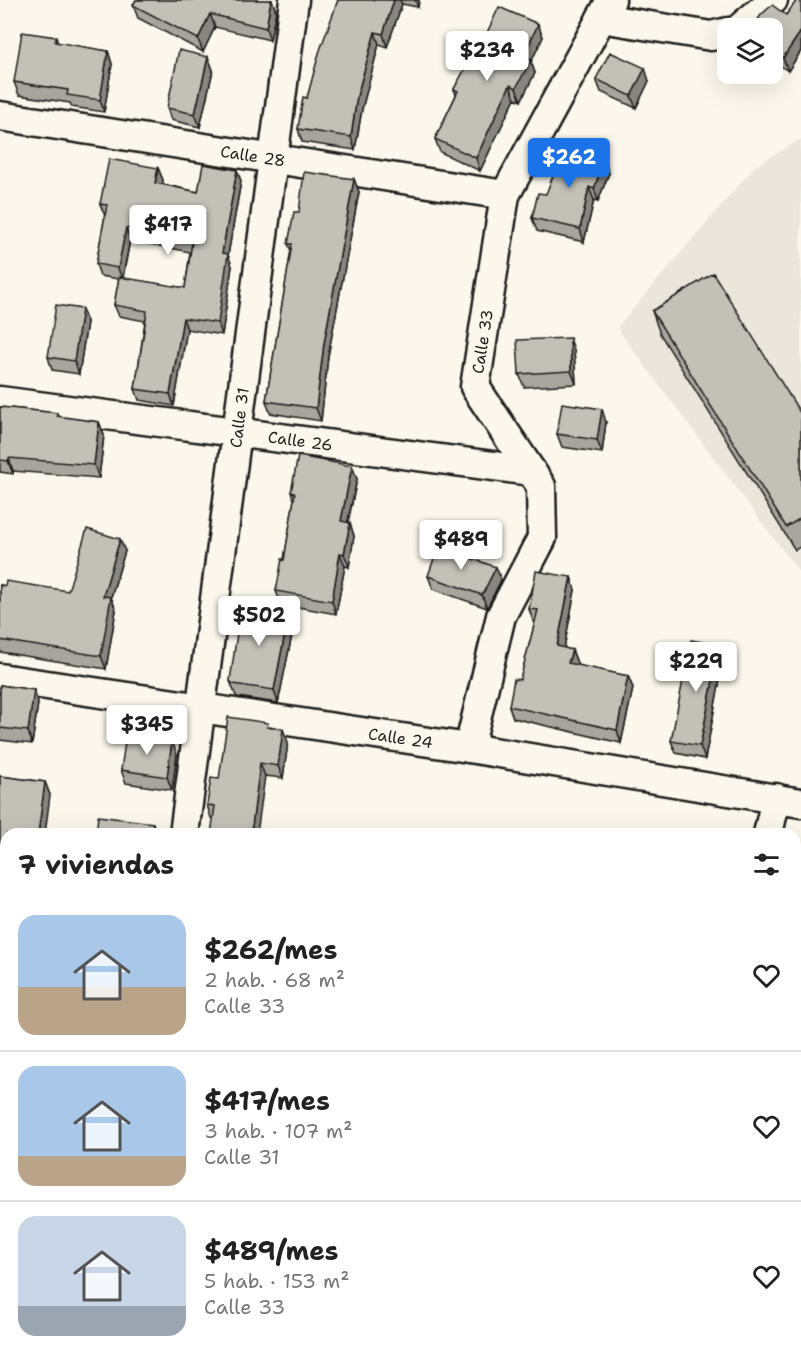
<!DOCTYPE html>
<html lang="es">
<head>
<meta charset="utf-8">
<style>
	body { margin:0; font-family:"Shantell Sans",sans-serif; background:#f6f6f6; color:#222; height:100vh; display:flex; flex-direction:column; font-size:22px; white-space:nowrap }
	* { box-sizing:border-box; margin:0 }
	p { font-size:20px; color:#767676 }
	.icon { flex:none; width:33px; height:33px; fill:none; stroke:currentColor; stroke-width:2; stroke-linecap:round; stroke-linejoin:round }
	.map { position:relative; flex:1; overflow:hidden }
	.details { position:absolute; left:0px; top:828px; width:801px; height:536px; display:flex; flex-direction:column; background:#fff; border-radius:18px 18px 0 0; box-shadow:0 6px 24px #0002 }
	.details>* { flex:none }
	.fabs { position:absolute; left:717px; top:18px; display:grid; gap:12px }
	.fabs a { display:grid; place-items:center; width:66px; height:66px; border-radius:12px; background:#fff; box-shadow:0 6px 24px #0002; font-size:30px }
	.price { position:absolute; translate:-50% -51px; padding:0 14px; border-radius:6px; background:#fff; color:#222; font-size:20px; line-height:39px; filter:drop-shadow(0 2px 3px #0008) }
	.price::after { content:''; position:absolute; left:50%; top:36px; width:18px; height:14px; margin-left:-9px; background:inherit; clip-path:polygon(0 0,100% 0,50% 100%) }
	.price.current { background:#1a73e8; color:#fff }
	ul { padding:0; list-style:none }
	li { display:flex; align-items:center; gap:18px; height:150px; padding:0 18px }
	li+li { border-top:2px solid #e0e0e0 }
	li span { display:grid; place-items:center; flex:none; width:168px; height:120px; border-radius:18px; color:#555 }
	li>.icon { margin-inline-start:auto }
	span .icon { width:72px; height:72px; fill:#fffc; stroke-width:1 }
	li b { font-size:26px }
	h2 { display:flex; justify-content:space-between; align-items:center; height:72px; padding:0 18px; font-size:26px }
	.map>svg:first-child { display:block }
	.built { fill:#eae6dc }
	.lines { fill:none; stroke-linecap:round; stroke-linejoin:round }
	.minor-casing { stroke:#1c1c1c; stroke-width:33 }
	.minor { stroke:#fbf7ec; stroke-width:28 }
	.wall { fill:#a8a59e; stroke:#1c1c1c; stroke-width:1.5; fill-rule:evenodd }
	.shaded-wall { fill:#888681; stroke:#1c1c1c; stroke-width:1.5 }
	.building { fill:#c3c0b8; stroke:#1c1c1c; stroke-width:1.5 }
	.labels { text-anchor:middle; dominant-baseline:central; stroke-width:4.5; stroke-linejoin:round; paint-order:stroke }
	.street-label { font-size:16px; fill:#1c1c1c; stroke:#fbf7ec }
</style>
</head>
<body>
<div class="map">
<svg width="801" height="1363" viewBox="0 0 801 1363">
	<rect width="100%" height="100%" fill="#fbf7ec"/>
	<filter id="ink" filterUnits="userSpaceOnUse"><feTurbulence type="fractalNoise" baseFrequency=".0167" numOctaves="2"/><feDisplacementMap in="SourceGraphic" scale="12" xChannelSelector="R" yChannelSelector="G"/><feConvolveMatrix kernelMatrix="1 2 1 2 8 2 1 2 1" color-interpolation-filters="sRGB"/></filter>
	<g filter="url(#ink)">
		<!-- built -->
		<path class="built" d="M801,139V575L617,328L754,167Z"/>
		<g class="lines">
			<!-- minor casing -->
			<g class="minor-casing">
				<g id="minor">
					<path d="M601,18L711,36L728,32"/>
					<path d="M740,28L773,0"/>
					<path id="s1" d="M0,116L505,195"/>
					<path id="s2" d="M0,401L531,471"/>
					<path id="s3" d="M0,678L469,748L801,803"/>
					<path id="s4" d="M469,748L501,616L542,538L541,486L475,387L505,195L611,0"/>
					<path id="s5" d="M184,834L294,0"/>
					<path d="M768,834L776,798"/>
					<path d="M0,1145H6"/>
					<path d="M795,1263L801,1264"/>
					<path d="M112,1363L113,1358"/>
					<path d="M471,1363L472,1358"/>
					<path d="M773,1363L774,1358"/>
				</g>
			</g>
			<!-- minor -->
			<use href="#minor" class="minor"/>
		</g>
		<!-- wall -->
		<path class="wall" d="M136,0H272L276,11L270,40L215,27L203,52L138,18L133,5Z
			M338,0H419L418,7L402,4L387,47L379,44L362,109L355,150L302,142L298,129L307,98Z
			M801,0V51L788,71L772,60V28Z
			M538,24L543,37L531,62L535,73L521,101L515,98L480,171L440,152L435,139L456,95L454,89L485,37Z
			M56,37L58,43L108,51L112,64L104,112L72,107L70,103L19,95L14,82Z
			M208,57L213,70L200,127L171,120L167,108Z
			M596,79L649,81L636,108L601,92Z
			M158,168L163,180L162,184L198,192L237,170L241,181L228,255L232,266L222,335L187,329L174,406L139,400L135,389L145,321L119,316L114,305L119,279L100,276L96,264L105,216L100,204ZM130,240L190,252L185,288L123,278Z
			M609,173L598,201L594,200L584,242L537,231L532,218L546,194Z
			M354,179L359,192L328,356L321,421L270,413L266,401L291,251L288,244L299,212Z
			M652,311L801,414V546L795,550L660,334Z
			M87,322L79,374L52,370L48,357Z
			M574,350L576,384L524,387L519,374Z
			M0,407L57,413L58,417L99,422L104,435L99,478L13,471V474L0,472Z
			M606,422L602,453L562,447L557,434Z
			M352,466L357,479L348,523H350L354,536L349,567L345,566L336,614L281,604L276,591L284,560L294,500L291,492Z
			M125,551L111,597L116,610L106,669L0,652V585L68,591Z
			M496,567L501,580L487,608L433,589L428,576Z
			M571,577L575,590L564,648L572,650L577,663L576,665L628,676L633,688L621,743L513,718L509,706L520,680L535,622L533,621L529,609Z
			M289,612L294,625L278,703L237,697L235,694L230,681Z
			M720,645L724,658L705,759L676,753L671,741Z
			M0,685L34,690L38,703L32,744L0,740Z
			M270,727L288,742L283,778L265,776L214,818H211L207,805L219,779Z
			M177,754L172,790L126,783L121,770Z
			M0,776L45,782L50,795L6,834V856L0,854Z
			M6,860V922L0,921V861L4,862Z
			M795,1016L801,1018V1104L795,1102Z
			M0,1149L6,1150V1227L0,1226Z
			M143,1358H218L217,1363H142Z"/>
		<!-- shaded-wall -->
		<path class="shaded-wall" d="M271,0H272L276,11L270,40L266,28Z
			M394,0H400L402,4L387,47L383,34Z
			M415,0H419L418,7Z
			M210,14L215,27L203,52L198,39Z
			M538,24L543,37L531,62L535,73L521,101L516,88L523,57Z
			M801,31V51L788,71L783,58Z
			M375,32L379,44L362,109L355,150L351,137L357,96Z
			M108,51L112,64L104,112L100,100Z
			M208,57L213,70L200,127L195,114Z
			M645,68L649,81L636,108L631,96Z
			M510,85L515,98L480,171L476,158Z
			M604,160L609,173L598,201L594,189Z
			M158,168L163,180L160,195L155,183Z
			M237,170L241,181L228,255L232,266L222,335L218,323L222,253Z
			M354,179L359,192L328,356L321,421L316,408L324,343Z
			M589,187L594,200L584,242L580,229Z
			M126,228L130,240L122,280L118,268Z
			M82,309L87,322L79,374L74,361Z
			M183,318L187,329L174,406L170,394Z
			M570,338L574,350L576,384L571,371Z
			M602,409L606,422L602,453L597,440Z
			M99,422L104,435L99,478L94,465Z
			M9,458L13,471V474L8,461Z
			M352,466L357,479L345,534L341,521Z
			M350,523L354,536L349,567L344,554Z
			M120,539L125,551L111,597L116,610L106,669L101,656L103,596Z
			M340,553L345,566L336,614L332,601Z
			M496,567L501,580L487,608L482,595Z
			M571,577L575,590L562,659L557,646Z
			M289,612L294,625L278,703L274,690Z
			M720,645L724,658L705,759L700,746Z
			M572,650L577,663L573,676L568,663Z
			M628,676L633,688L621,743L617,730Z
			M34,690L38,703L32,744L28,731Z
			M283,729L288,742L283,778L278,766Z
			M172,741L177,754L172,790L167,777Z
			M260,763L265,776L257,834H251Z
			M45,782L50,795L45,834H38Z
			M153,823L157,834H152Z
			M78,1358H84L83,1363H77Z
			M195,1358H199L200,1363H194Z
			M214,1358H218L217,1363H216Z
			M445,1358H451V1363H444Z
			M566,1358H572L571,1363H565Z
			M740,1358H744L746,1363H739Z"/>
		<!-- building -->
		<path class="building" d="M136,0H271L266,28L210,14L198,39L133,5Z
			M338,0H394L383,34L375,32L357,96L351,137L298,129L303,97L307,98L319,53Z
			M797,0H801V31L783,58L772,51V28H752L761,15L772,5L786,15Z
			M499,7L538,24L523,57L531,60L516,88L510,85L476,158L435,139L458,91L454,89L483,36L485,37Z
			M22,32L56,37L55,42L108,51L100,100L67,95L68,90L14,82Z
			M179,50L208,57L195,114L167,108Z
			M610,52L645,68L631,96L596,79Z
			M565,145L604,160L594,189L589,187L580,229L532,218L538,193L546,194Z
			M109,159L158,168L155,183L198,192L203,164L237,170L222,253L228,254L218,323L183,318L170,394L135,389L147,311L114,305L119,277L185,288L192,242L126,228L118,268L96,264L107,205L100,204Z
			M304,172L354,179L324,343L316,408L266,401L292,244H288L294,212H299Z
			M713,273L801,414V518L786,527L652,311Z
			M56,305L82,309L74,361L48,357Z
			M570,338L571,371L519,374L517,340Z
			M562,403L602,409L597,440L557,434Z
			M0,407L57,413V416L99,422L94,465L9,458L8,461L0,460Z
			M298,456L352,466L341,521L350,523L344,554L340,553L332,601L276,591L282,559L284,560L295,493L291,492Z
			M87,529L120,539L103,596L111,597L101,656L0,640V585L5,586L6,581L68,591Z
			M438,547L496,567L482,595L428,576Z
			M536,571L571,577L557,646L572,650L568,663L628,676L617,730L509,706L514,679L520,680L538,610L529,609Z
			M241,606L289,612L274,690L233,684L230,681Z
			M691,640L720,645L700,746L671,741Z
			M0,685L34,690L28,731L0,728Z
			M228,717L268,723L267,727L283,729L278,766L260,763L251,834H211L215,806L207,805L211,778L219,779Z
			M126,735L172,741L167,777L121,770Z
			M0,776L45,782L38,834H6V845L0,843Z
			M98,816L153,823L152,834H96Z
			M6,860V909H0V861L4,862Z
			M795,1016L801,1018V1092L795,1090Z
			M0,1149L6,1150V1215L0,1214Z
			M36,1358H78L77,1363H35Z
			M143,1358H195L194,1363H142Z
			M395,1358H445L444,1363H394Z
			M507,1358H566L565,1363H506Z
			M710,1358H740L739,1363H709Z"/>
	</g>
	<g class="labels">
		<!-- street labels -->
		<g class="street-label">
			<text stroke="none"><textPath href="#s1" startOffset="256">Calle 28</textPath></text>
			<text stroke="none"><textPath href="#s4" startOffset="441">Calle 33</textPath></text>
			<text stroke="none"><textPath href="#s5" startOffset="420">Calle 31</textPath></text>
			<text stroke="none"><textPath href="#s2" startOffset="303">Calle 26</textPath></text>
			<text stroke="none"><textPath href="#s3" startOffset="405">Calle 24</textPath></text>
		</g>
	</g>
</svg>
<div class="fabs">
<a><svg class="icon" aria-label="layers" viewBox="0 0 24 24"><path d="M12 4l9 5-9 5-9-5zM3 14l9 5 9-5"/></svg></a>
</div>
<b class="price" style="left:487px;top:82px">$234</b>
<b class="price current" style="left:569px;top:189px">$262</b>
<b class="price" style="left:168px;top:256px">$417</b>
<b class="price" style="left:461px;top:571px">$489</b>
<b class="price" style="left:259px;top:647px">$502</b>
<b class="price" style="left:696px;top:693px">$229</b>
<b class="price" style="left:147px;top:756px">$345</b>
<section class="details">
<h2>7 viviendas<svg class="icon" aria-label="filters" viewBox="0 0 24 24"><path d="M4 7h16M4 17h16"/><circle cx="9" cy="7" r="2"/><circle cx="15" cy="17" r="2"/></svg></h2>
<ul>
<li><span style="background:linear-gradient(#a9c7e8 60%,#b9a48a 0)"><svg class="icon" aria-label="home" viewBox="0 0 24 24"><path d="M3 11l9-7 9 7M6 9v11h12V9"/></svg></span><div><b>$262/mes</b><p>2 hab. · 68 m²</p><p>Calle 33</p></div><svg class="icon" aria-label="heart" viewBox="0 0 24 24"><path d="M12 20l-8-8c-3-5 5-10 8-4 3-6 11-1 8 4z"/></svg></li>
<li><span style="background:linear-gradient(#a9c7e8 75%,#b9a48a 0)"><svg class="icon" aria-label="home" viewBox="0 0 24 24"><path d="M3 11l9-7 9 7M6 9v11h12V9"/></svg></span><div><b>$417/mes</b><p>3 hab. · 107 m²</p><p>Calle 31</p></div><svg class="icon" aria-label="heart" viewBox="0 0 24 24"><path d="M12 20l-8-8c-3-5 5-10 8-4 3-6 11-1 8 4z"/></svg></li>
<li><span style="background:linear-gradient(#c9d6e8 75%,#9aa5b1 0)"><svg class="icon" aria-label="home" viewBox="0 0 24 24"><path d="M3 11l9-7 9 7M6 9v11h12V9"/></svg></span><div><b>$489/mes</b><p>5 hab. · 153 m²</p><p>Calle 33</p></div><svg class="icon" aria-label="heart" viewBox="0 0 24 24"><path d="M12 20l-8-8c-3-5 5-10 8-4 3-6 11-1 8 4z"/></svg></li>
</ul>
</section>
</div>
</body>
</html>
